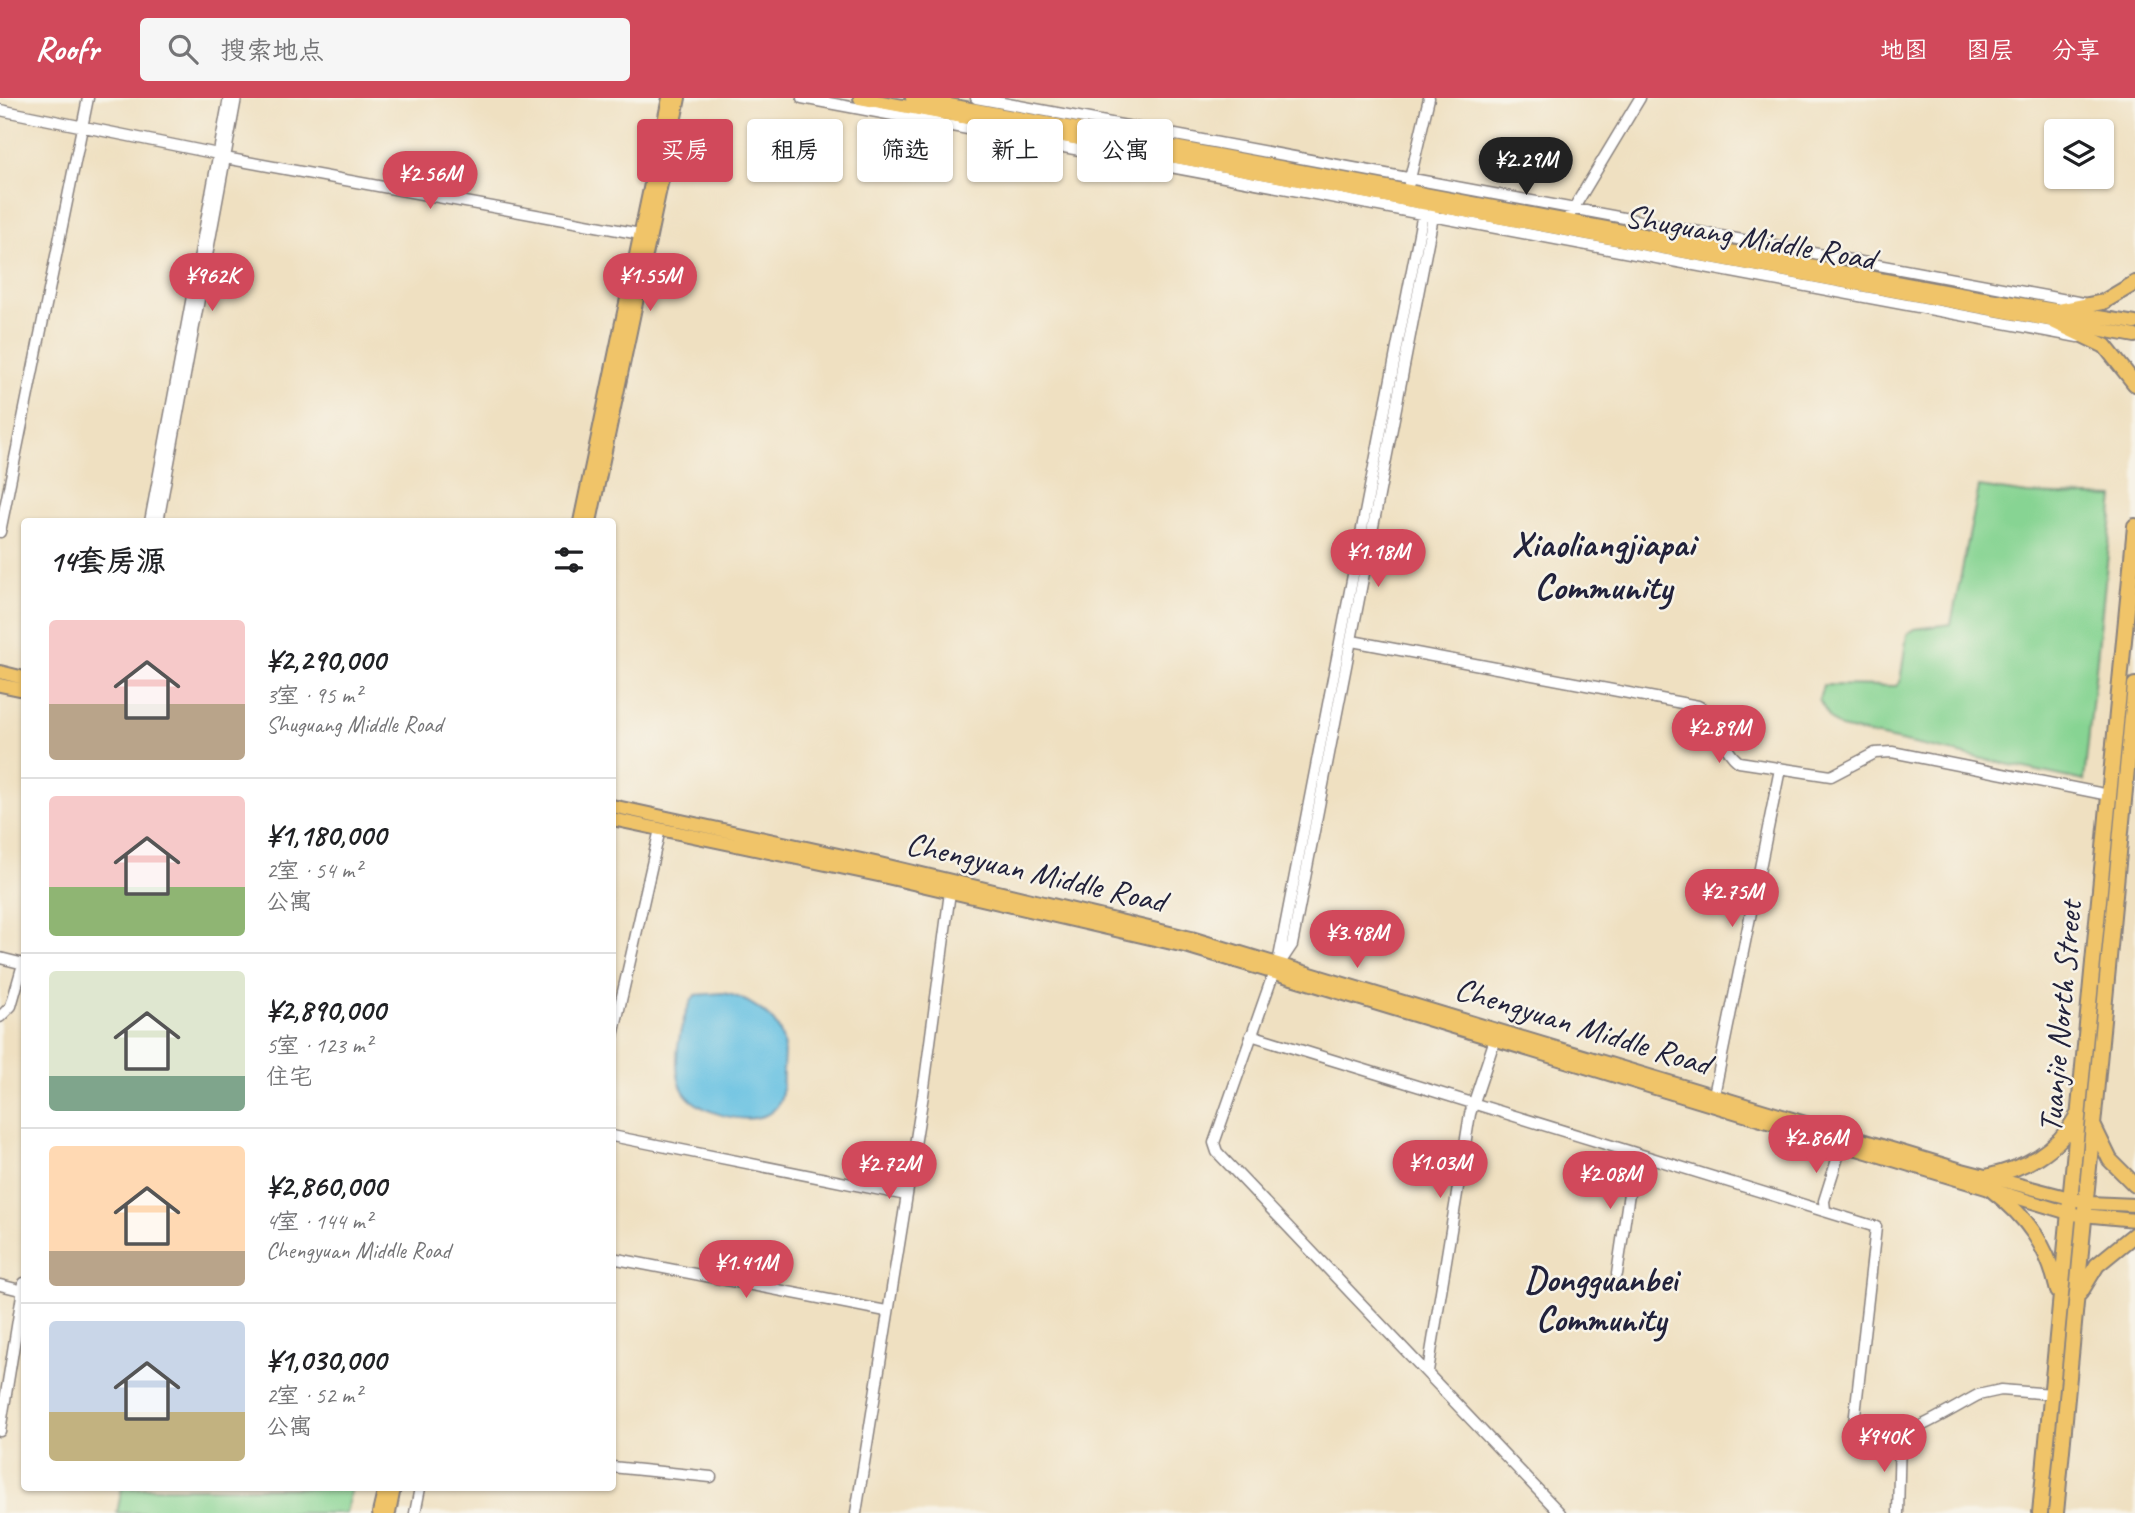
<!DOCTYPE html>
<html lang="zh">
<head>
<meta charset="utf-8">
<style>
	body { margin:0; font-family:Caveat,"LXGW WenKai TC",sans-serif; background:#f6f6f6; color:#202124; height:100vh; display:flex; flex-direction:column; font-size:26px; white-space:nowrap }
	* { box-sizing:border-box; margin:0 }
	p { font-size:23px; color:#757577 }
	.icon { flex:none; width:38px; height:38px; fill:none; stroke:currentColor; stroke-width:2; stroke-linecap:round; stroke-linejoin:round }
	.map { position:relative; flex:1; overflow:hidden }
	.sheet { position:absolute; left:21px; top:420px; width:595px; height:973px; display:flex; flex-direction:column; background:#fff; border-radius:7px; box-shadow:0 2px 5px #0004 }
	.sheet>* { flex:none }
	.top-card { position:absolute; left:637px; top:21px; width:665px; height:63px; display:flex; gap:14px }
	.controls { position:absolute; left:2044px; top:21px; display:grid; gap:14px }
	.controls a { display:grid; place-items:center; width:70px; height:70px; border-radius:7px; background:#fff; box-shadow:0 2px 5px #0004; font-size:35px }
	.price { position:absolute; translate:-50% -60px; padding:0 16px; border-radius:24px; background:#d1495b; color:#fff; font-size:23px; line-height:46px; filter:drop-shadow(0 2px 4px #0008) }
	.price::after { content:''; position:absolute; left:50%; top:42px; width:21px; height:16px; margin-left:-10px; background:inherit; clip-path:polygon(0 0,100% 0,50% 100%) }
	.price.selected { background:#222; color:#fff }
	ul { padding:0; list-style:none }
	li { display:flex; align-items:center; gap:21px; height:175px; padding:0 28px }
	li+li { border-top:2px solid #e0e0e0 }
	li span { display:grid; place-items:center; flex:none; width:196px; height:140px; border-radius:7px; color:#555 }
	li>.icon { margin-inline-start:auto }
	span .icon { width:84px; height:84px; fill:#fffc; stroke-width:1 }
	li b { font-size:30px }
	h2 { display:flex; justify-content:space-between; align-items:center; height:84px; padding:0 28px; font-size:30px }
	.pill { padding:0 24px; border-radius:7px; background:#fff; box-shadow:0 2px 5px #0004; font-size:24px; line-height:63px }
	.pill.selected { background:#d1495b; color:#fff }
	header { display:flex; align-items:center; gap:42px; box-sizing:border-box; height:98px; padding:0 35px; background:#d1495b; color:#fff }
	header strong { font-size:33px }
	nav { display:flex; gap:38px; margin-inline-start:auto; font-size:24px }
	.search { width:490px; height:63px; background:#f6f6f6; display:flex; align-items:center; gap:18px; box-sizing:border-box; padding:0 24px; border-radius:7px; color:#757577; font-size:26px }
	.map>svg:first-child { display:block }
	.green { fill:#87d493; stroke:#547b67; stroke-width:2 }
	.water { fill:#64c0e2; stroke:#43718e; stroke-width:2 }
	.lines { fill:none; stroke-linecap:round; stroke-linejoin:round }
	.minor-casing { stroke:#88817e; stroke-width:13 }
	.major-casing { stroke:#88817e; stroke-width:16 }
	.highway-casing { stroke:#88817e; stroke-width:18 }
	.minor { stroke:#fff; stroke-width:10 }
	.major { stroke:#f0c469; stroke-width:12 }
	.highway { stroke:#f0c469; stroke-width:14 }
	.labels { text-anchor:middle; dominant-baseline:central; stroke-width:5; stroke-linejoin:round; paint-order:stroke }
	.street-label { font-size:33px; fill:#22223b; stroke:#f7f3e8 }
	.neighbourhood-label { font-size:35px; font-weight:bold; fill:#22223b; stroke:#f7f3e8 }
	.quarter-label { font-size:37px; font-weight:bold; fill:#22223b; stroke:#f7f3e8 }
</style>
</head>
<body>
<header>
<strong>Roofr</strong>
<div class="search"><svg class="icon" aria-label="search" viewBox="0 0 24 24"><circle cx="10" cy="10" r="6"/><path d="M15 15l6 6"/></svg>搜索地点</div>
<nav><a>地图</a><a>图层</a><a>分享</a></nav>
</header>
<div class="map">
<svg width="2135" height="1415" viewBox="0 0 2135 1415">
	<rect width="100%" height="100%" fill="#f7f3e8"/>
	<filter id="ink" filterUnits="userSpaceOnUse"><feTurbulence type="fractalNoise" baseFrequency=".0143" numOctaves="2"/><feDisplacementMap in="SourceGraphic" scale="14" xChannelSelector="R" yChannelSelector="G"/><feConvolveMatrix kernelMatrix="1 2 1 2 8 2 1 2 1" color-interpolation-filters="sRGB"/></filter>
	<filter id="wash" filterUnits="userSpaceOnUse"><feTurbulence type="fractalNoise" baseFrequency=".00686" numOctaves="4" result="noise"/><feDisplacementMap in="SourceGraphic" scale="28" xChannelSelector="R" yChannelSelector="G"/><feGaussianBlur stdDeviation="1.57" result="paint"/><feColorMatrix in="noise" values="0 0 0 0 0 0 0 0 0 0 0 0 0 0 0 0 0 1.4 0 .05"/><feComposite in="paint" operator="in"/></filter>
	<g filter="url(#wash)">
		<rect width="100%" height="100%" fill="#efe0c1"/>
		<!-- green -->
		<path class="green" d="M1979,389L2027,396L2114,399L2084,683L1841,630L1831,622L1819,602L1823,587L1896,588L1900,584L1907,536L1915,531L1951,526Z
			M122,1390H351L346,1415H117Z"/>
		<!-- water -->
		<path class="water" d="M723,895C743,898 775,917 781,937C786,949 783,961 783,974C782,984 784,996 779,1005C764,1034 705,1017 688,999C667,977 680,919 695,897Z"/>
	</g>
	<g filter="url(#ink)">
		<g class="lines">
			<!-- minor casing -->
			<g class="minor-casing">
				<path id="minor" d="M802,0L2078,239
					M976,0L2083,205
					M0,12L218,56
					M225,60L640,136
					M1409,85L1429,0
					M1436,103L1292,847L1274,874L1214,1045L1217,1054L1560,1415
					M1566,123L1640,0
					M150,424L229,0
					M158,424L236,0
					M0,434L88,0
					M1352,543L1698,608C1720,618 1719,650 1739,664L1831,678L1875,655L1892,654L2109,697
					M0,860L24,866
					M1278,865L1424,110
					M0,919L11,908L23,866
					M1251,937L1876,1129L1852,1344C1900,1346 1937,1319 1978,1297L2001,1292L2052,1296
					M612,942L660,731
					M1714,997L1780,671
					M612,1038L906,1097
					M1825,1112L1824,1103L1842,1046
					M612,1160L886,1213
					M1617,1176L1635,1055
					M0,1187L24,1193
					M1428,1273L1470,1016L1495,941
					M0,1333L24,1185
					M612,1369L711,1379
					M415,1415L420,1390
					M856,1415L923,997L950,794
					M1898,1415L1900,1339"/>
			</g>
			<!-- major casing -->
			<g class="major-casing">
				<path id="major" d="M860,0L2135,238
					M912,0L1965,197L2135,225
					M580,424L669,0
					M590,424L679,0
					M0,574L24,580
					M0,587L24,592
					M612,708L880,766L1191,840L1958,1071L2089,1105L2135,1107
					M612,721L878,777L1189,849L2072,1116L2135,1122
					M379,1415L385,1390
					M389,1415L394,1390"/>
			</g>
			<!-- highway casing -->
			<g class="highway-casing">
				<path id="highway" d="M2058,213L2103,204L2135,185
					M2055,224L2105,248L2135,286
					M2094,1029L2110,1062L2135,1087
					M1986,1079C2025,1070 2057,1054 2077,1018
					M1992,1092C2027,1119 2048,1148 2058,1193
					M2080,1195L2097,1167L2135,1136
					M2040,1415L2135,428
					M2056,1415L2135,587"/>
			</g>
			<!-- minor -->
			<use href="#minor" class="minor"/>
			<!-- major -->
			<use href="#major" class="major"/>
			<!-- highway -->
			<use href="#highway" class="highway"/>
		</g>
	</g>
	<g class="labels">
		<!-- street labels -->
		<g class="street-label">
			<text transform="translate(1750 139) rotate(10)">Shuguang Middle Road</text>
			<text transform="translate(1036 774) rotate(13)">Chengyuan Middle Road</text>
			<text transform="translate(2060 919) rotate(-85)">Tuanjie North Street</text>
			<text transform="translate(1583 928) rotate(17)">Chengyuan Middle Road</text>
		</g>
		<!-- neighbourhood labels -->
		<g class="neighbourhood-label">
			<text x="1601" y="1181">Dongguanbei<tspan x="1601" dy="40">Community</tspan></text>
		</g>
		<!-- quarter labels -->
		<g class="quarter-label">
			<text x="1603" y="445">Xiaoliangjiapai<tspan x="1603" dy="43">Community</tspan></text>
		</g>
	</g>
</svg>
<div class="controls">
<a><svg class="icon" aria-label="layers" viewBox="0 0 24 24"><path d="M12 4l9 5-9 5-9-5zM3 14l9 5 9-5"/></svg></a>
</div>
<b class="price selected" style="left:1526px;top:99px">¥2.29M</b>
<b class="price" style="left:430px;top:113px">¥2.56M</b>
<b class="price" style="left:212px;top:215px">¥962K</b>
<b class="price" style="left:650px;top:215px">¥1.55M</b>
<b class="price" style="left:1378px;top:491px">¥1.18M</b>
<b class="price" style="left:1719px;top:667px">¥2.89M</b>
<b class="price" style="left:1732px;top:831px">¥2.75M</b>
<b class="price" style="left:1357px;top:872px">¥3.48M</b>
<b class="price" style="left:1816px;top:1077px">¥2.86M</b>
<b class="price" style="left:1440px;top:1102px">¥1.03M</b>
<b class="price" style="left:889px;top:1103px">¥2.72M</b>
<b class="price" style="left:1610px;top:1113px">¥2.08M</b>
<b class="price" style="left:746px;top:1202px">¥1.41M</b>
<b class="price" style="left:1884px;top:1376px">¥940K</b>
<div class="top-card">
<a class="pill selected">买房</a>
<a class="pill">租房</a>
<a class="pill">筛选</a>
<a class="pill">新上</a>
<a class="pill">公寓</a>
</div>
<section class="sheet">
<h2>14套房源<svg class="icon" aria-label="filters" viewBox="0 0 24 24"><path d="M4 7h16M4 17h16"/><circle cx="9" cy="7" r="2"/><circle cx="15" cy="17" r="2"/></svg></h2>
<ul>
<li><span style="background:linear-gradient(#f6c9c9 60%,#b9a48a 0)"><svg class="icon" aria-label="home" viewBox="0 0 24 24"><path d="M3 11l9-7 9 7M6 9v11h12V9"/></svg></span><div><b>¥2,290,000</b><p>3室 · 95 m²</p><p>Shuguang Middle Road</p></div></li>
<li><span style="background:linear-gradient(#f6c9c9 65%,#8fb573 0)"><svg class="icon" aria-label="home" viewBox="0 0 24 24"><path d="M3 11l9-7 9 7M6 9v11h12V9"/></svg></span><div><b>¥1,180,000</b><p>2室 · 54 m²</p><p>公寓</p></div></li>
<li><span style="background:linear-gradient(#dfe7d0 75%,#7fa58c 0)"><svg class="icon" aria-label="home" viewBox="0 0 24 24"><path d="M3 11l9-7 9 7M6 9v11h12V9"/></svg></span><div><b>¥2,890,000</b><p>5室 · 123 m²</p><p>住宅</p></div></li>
<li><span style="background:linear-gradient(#ffd9b3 75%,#b9a48a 0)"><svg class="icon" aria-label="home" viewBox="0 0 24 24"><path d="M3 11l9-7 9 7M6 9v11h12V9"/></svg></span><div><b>¥2,860,000</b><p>4室 · 144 m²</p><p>Chengyuan Middle Road</p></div></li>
<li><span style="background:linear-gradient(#c9d6e8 65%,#c2b280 0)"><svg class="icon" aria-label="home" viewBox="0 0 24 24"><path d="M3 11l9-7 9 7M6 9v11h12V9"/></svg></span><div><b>¥1,030,000</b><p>2室 · 52 m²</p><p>公寓</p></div></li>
</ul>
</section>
</div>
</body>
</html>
